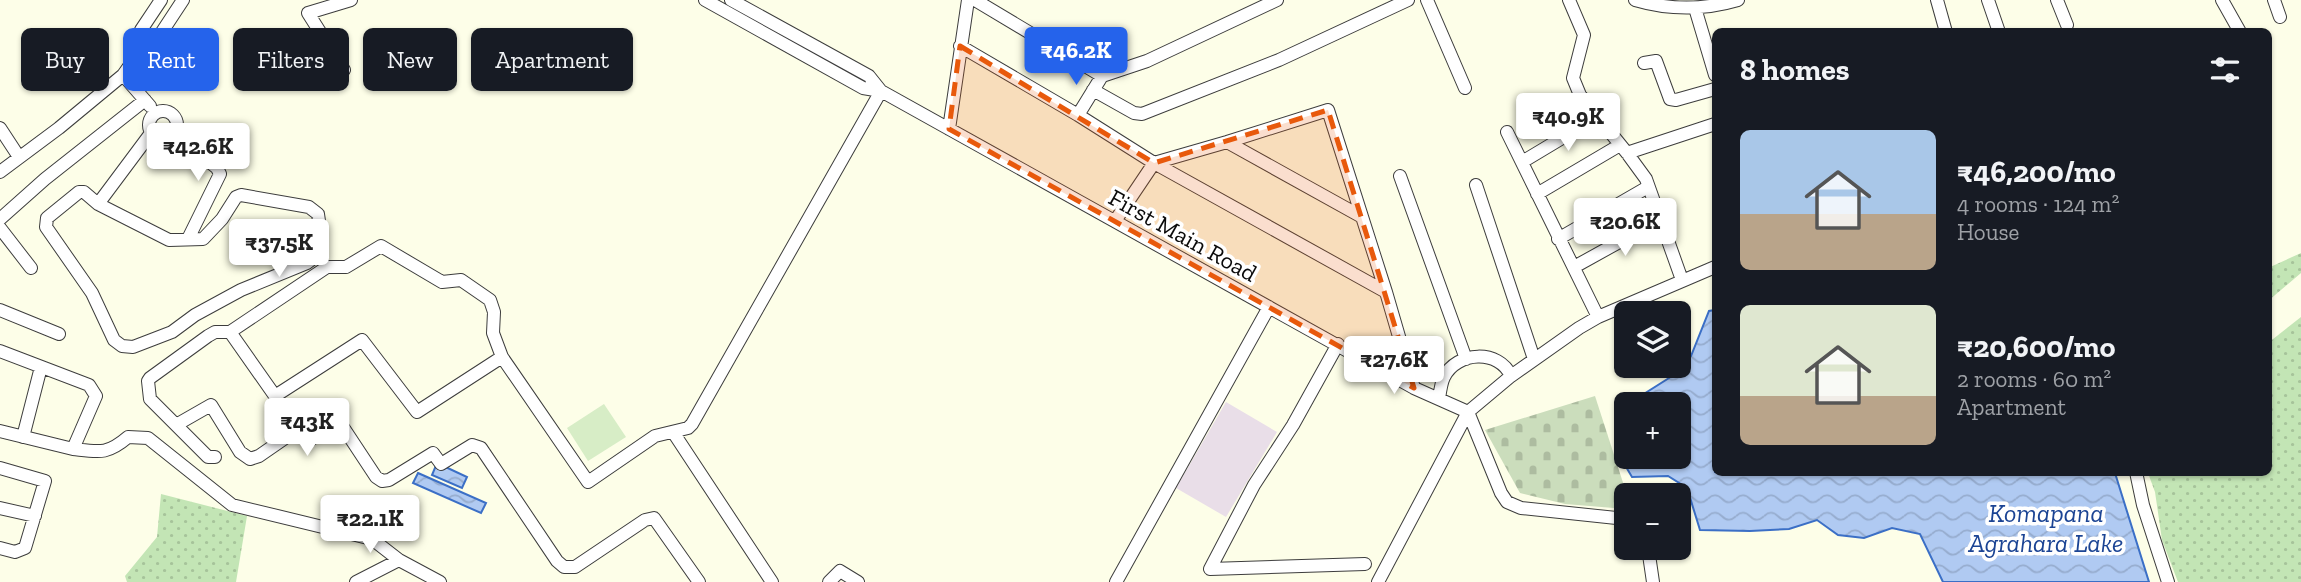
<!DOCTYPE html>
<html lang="en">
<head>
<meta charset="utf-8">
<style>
	body { margin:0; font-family:"Zilla Slab",serif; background:#20242c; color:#f1f3f6; height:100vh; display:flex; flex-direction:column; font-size:26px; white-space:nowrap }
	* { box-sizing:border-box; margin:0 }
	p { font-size:23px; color:#9ea1a6 }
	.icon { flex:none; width:38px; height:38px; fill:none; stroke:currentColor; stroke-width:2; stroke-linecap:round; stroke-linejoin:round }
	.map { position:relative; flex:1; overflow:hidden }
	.drawer { position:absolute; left:1712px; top:28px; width:560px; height:448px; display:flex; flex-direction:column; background:#171b24; border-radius:10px; box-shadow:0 2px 5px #0004 }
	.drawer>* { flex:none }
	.banner { position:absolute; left:21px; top:28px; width:665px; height:63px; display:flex; gap:14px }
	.controls { position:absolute; left:1614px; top:301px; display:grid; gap:14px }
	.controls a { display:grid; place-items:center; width:77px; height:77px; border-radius:10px; background:#171b24; box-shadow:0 2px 5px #0004; font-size:35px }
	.price { position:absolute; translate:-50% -60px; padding:0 16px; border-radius:7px; background:#fff; color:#222; font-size:23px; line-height:46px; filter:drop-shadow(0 2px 4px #0008) }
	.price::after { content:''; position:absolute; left:50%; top:42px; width:21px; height:16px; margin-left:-10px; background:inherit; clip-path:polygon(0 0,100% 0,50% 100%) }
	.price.active { background:#2563eb; color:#fff }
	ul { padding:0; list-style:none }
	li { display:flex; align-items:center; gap:21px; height:175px; padding:0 28px }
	li span { display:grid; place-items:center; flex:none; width:196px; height:140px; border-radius:10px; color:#555 }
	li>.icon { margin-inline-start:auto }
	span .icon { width:84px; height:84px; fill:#fffc; stroke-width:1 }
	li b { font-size:30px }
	h2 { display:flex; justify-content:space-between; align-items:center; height:84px; padding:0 28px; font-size:30px }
	.chip { padding:0 24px; border-radius:10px; background:#171b24; box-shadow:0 2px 5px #0004; font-size:24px; line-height:63px }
	.chip.active { background:#2563eb; color:#fff }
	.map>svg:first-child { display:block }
	.industrial { fill:#e9dee8 }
	.grass { fill:url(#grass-dots) }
	.cemetery { fill:url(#cemetery-stones) }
	.pitch { fill:#d7edc6 }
	.water { fill:url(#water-waves); stroke:#3b6fc6; stroke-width:2 }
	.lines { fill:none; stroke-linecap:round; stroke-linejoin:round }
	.minor-casing { stroke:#3d3d3d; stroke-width:14 }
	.minor { stroke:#fff; stroke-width:12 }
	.marked { fill:#e8590c; fill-opacity:0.2; stroke:#e8590c; stroke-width:5; stroke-dasharray:14 9; stroke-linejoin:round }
	.labels { text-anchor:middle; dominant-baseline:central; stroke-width:7; stroke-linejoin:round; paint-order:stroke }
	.street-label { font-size:24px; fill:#0a0a0a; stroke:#fff }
	.water-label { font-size:26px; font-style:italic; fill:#1b4494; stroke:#fff }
</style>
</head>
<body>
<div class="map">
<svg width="2301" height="582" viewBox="0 0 2301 582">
	<defs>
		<pattern id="grass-dots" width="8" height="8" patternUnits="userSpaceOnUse" patternTransform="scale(1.75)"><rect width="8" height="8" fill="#c3e5b5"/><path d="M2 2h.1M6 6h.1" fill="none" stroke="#a6c39a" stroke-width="1.8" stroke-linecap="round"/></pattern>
		<pattern id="cemetery-stones" width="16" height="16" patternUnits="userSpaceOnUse" patternTransform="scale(1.75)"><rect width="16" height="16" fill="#cbddbc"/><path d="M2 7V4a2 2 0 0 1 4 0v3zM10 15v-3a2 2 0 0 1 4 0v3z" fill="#adbca0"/></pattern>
		<pattern id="water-waves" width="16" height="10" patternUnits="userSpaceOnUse" patternTransform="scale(1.75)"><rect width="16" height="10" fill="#b0caf2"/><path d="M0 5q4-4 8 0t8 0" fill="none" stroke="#96acce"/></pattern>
	</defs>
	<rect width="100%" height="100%" fill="#fdfee8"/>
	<!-- industrial -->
	<path class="industrial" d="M1226,402L1277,432L1226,517L1176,488Z"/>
	<!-- grass -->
	<path class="grass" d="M2301,253V273L2268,301V268Z
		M2301,317V582H2178L2162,540L2155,492L2148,473L2268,472V343Z
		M161,494L247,516L236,582H127L125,576L157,537Z"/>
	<!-- cemetery -->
	<path class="cemetery" d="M1595,396L1627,495L1626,509L1565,504L1520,493L1485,430Z"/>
	<!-- pitch -->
	<path class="pitch" d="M604,404L626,437L588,461L567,428Z"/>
	<!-- water -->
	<path class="water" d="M1715,310V472L2115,473L2149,582H1943L1920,534L1892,528L1864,538L1838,535L1817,520L1789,529L1750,531L1700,530L1687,488L1668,476L1632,477L1619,455L1621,409L1626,406V457H1678V404H1628L1669,378L1691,356L1709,311Z
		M437,463L467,477L462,488L432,475Z
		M418,473L486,503L481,513L413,483Z"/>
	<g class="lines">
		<!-- minor casing -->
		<g class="minor-casing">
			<path id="minor" d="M705,0L863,88L881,91L1414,388L1468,412
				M731,0L869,76L881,91
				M975,0L1102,76
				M1427,0L1465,88
				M1569,0L1584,35L1573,78L1580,95L1627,153L1646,179L1682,280
				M1635,0C1669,10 1704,10 1738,0
				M1937,0L1946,32
				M1988,0L1999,32
				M2057,0L2067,25
				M2222,0L2240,32
				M2274,0L2280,17
				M1695,8L1715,75
				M960,46L1078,115L1154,163L1386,292
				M140,51L141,30L161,0
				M1644,63L1656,61L1670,99L1676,100L1715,89
				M344,70L308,13L351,0
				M123,75L150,106
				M1093,90L1134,113L1142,114L1279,60L1408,0
				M149 125a14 14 0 1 1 28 0a14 14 0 1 1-28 0Z
				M1078,115L1102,76L1147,61L1277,0
				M0,128L19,157
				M949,129L968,0
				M1507,132L1598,317
				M174,134L217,168L220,174L188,239
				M1227,142L1362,217
				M1627,153L1715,124
				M1522,162L1597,117
				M0,172L59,128L123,75L140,51L156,41L183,0
				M1400,176L1466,359
				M1476,185L1534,359
				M79,192H84L98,204L169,240L203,239L222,219L236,197L241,195L309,207L318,214L319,221L311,260L307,263L241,290L195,315L172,332L133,347L122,346L114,340L92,293L46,227L47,218Z
				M1537,194L1620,145
				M98,204L151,133
				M0,219L45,179L145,100
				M1115,221L1154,163L1227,142L1328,110L1386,292L1414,388
				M0,228L31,268
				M1558,239L1648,187
				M1574,267L1659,220
				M0,310L59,334
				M230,332L275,396L362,340L417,412L502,357L588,482L655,436L688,428L692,424L881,91
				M1338,344L1293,425L1254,485L1210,569L1365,564
				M0,351L89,385L96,396L73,449L0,431
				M1439,399C1440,392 1441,383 1444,377C1457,351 1499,349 1511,376
				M1468,412L1501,493L1507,502L1521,508L1626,519
				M176,425L211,405L240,452L250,459L259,456L298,429L307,442L339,421L376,477L382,481L389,480L433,453L441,464L472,445L481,448L557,561L564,567H575L645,520L654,518L699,582
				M673,432L772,582
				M23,437L41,367
				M73,449C99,452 107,455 128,437L148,438L232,505L372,539L399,560L440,582
				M215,457H208L150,399L148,381L150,378L208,336L215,332H230L327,267H346L381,246L442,282L461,280L490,300L494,312L493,333L502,357
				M0,468L45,481L25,548L15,552L0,548
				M2136,472L2143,505L2168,582
				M0,508L35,516
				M1648,548L1653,582
				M356,582L399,560
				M829,582L840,571L858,582
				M1116,582L1269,307
				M1378,582L1468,412L1511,376L1579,328L1598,317L1715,267"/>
		</g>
		<!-- minor -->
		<use href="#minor" class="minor"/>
	</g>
	<!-- marked area -->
	<path class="marked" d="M960,46L1154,163L1328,110L1414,388L949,129Z"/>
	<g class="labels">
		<!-- street labels -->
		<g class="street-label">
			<text transform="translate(1183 235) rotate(29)">First Main Road</text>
		</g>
		<!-- water labels -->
		<g class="water-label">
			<text x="2046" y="513">Komapana<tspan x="2046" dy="30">Agrahara Lake</tspan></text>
		</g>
	</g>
</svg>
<div class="controls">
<a><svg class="icon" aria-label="layers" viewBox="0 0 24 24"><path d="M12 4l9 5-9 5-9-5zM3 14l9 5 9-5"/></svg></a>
<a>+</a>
<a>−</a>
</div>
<b class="price active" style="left:1076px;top:87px">₹46.2K</b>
<b class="price" style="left:1568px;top:153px">₹40.9K</b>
<b class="price" style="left:198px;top:183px">₹42.6K</b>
<b class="price" style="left:1625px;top:258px">₹20.6K</b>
<b class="price" style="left:279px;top:279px">₹37.5K</b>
<b class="price" style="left:1394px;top:396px">₹27.6K</b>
<b class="price" style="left:307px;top:458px">₹43K</b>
<b class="price" style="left:370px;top:555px">₹22.1K</b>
<div class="banner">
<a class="chip">Buy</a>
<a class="chip active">Rent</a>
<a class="chip">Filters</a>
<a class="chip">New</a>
<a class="chip">Apartment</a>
</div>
<section class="drawer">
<h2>8 homes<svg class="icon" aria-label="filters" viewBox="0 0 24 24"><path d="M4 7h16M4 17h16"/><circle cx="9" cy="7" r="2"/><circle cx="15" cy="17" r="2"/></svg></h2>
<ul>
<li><span style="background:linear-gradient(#a9c7e8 60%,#b9a48a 0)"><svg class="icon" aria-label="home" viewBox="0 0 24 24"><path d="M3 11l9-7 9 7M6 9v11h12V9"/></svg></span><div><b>₹46,200/mo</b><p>4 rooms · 124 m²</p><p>House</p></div></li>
<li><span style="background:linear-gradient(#dfe7d0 65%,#b9a48a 0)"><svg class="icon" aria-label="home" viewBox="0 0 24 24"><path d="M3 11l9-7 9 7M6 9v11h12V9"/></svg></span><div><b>₹20,600/mo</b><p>2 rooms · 60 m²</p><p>Apartment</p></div></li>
</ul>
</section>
</div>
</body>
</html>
